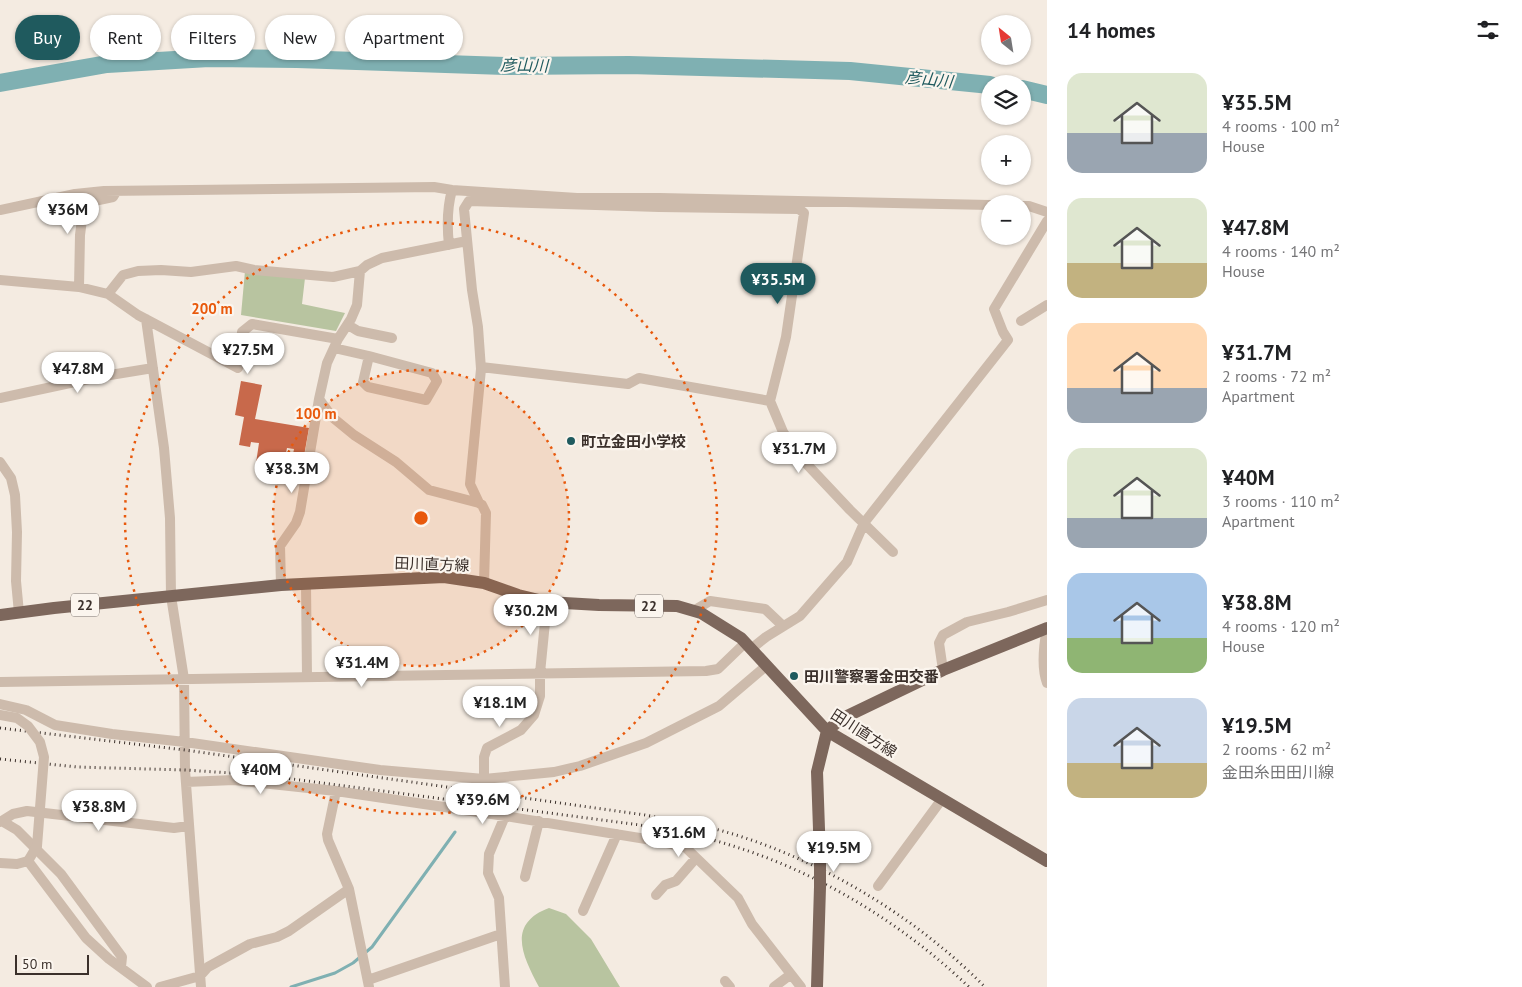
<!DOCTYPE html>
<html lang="en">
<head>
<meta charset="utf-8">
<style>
	body { margin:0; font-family:"PT Sans","Noto Sans JP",sans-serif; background:#f2f2f2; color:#202124; height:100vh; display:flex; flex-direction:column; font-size:19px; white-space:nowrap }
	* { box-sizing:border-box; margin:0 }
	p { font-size:16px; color:#757577 }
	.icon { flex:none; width:28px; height:28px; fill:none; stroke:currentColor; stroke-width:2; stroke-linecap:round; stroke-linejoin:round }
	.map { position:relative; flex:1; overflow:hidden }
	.drawer { display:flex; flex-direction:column; background:#fff; width:475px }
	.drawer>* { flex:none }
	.banner { position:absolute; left:15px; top:15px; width:475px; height:45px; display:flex; gap:10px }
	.needle { width:32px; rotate:330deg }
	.tools { position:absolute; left:981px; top:15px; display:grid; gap:10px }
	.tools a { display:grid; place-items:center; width:50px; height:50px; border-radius:50%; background:#fff; box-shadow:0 1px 4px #0004; font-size:25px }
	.scale { position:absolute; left:15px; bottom:12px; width:74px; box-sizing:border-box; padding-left:5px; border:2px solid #3b302b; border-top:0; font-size:14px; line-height:18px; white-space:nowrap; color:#3b302b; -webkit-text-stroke:4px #fbf5ee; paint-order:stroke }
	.price { position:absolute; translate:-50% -42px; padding:0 11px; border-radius:18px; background:#fff; color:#222; font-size:16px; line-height:32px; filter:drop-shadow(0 1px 2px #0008) }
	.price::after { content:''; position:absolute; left:50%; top:30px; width:15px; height:11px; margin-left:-8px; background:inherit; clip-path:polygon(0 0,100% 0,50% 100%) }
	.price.current { background:#1f5a5e; color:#fff }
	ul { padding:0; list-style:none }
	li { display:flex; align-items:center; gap:15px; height:125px; padding:0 20px }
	li span { display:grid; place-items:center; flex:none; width:140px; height:100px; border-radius:15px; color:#555 }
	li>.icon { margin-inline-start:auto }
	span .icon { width:60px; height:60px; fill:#fffc; stroke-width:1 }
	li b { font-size:21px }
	h2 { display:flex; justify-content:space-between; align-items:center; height:60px; padding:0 20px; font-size:21px }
	.pill { padding:0 18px; border-radius:22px; background:#fff; box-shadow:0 1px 4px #0004; font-size:18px; line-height:45px }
	.pill.current { background:#1f5a5e; color:#fff }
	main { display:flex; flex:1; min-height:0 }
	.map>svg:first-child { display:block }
	.green { fill:#b8c4a0 }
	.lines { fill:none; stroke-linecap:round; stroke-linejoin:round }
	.stream { stroke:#7fb0b2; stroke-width:3 }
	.river { stroke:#7fb0b2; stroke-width:18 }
	.building { fill:#c8694b }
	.minor { stroke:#cdbbac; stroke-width:10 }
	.major { stroke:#7d675c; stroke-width:12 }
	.rail { stroke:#3b302b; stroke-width:3; stroke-dasharray:1 4; stroke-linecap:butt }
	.minor-bridge { stroke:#cdbbac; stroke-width:10 }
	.major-bridge { stroke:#7d675c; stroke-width:12 }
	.ring { fill:none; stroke:#e8590c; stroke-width:2.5; stroke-dasharray:2.5 5 }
	.poi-dot { fill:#1f5a5e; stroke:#fbf5ee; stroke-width:2 }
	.labels { text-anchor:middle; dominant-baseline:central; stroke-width:4.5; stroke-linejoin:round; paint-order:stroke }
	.shield { fill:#fbf5ee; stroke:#756b66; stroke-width:1 }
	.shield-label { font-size:14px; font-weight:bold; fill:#3b302b }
	.poi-label { font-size:15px; font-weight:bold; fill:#3b302b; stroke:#fbf5ee; text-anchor:start }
	.street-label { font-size:15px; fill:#3b302b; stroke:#fbf5ee }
	.water-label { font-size:16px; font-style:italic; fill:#1f5a5e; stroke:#fbf5ee }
	.centre { fill:#e8590c; stroke:#fbf5ee; stroke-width:2.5 }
	.ring-label { font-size:15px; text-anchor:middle; font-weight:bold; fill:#e8590c; stroke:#fbf5ee; stroke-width:4.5; stroke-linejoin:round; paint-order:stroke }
</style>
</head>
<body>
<main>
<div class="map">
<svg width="1047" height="987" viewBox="0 0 1047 987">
	<rect width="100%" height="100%" fill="#f4ebe1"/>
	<!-- green -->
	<path class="green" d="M245,271L305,278L302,304L345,313L336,331L241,315Z
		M549,908L566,914L591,939L620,987H539C523,957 506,924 549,908Z"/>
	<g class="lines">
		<!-- stream -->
		<path class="stream" d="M291,987L335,973L353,963L372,947L455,832"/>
		<!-- river -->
		<path class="river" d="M0,83L107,64L209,58L297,59L505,66L629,65L850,71L990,85
			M1022,89L1047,95"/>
	</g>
	<!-- building -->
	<path class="building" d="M241,381L262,385L255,419L309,428L304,456L293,454L294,449L287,448L283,468L273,466L271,481L260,479L263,465L256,463L259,443L251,442L250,447L239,445L244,417L235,415Z"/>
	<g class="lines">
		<!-- minor -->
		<path class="minor" d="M54,200L56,204H80L83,212L80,235L79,287
			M80,204L113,197L116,192
			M1022,206H1029L1047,212
			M0,210L75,194L104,191L434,187L452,190L577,198H660L990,205
			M449,245C447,227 447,208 452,190
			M0,280L79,287L108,294L138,315L238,368L242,332L252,324L338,339
			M108,294L123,275L138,271L161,270L191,272L236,266L254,270L333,277L360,271L367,265L382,258L467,241
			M146,319L164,448L170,518L171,596L184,679L185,770L201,987
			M1021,321L1047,305
			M348,325L358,331L392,338
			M334,348L369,356L432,373L437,381L426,400L368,387L363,382L369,356
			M481,367L628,384L639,378L770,401
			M0,398L98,377L153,368
			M319,399L332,417L354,435L396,462L429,490L479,503
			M0,462L11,478L15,495L17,532L16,581L19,613
			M484,583L486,513L482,505L479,503L470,484L481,369L478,327L472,290L464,209L469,201L659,207L799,209L804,213L786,337L770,401L783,432L801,458L850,510L893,552
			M306,584L307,677
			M281,585L280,546L296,523L300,512L319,399L327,363L338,339L351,319L357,305L360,271
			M693,611L710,601L765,609L783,626
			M1047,628C1044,644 1041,667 1047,683
			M751,649L766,637L800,616L847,562L864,523L1008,340L1003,332L994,309L1047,221
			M943,670L939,643L943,635L967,622L1008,612L1047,600
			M0,682L706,671L718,669L745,643
			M0,704L26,710L55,725L112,734L185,742L380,770L484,779L554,772L580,766L646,743L719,706L766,666
			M484,779V757L487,748L521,730L534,715L540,696V673L547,602
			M186,782L234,780L336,791L505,816L658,841L685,847L738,898L752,924L801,987
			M336,791L327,834L328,840L349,889L369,987
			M2,821L17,830L61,874L122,957L121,967
			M0,822L13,814L27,811L174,828L188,826
			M0,863L17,864L28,861L86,938L109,959L147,987
			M525,877L539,821
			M878,886L942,799
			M656,895L665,885L676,881L696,858
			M583,911L617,834
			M368,980L501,934
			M725,981L730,987
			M160,987L200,976L208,967L250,944L277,937L289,931L349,889
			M505,987L499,898L488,873L489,854L505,816
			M774,987L790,975"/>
		<!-- major -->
		<path class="major" d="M0,615L54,608L281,585L444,577L484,583L518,595L547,602L599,605L677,606L701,613L741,638L827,731L1047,861
			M820,858L817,772L827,731L841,719L943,670L1047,628
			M817,987L820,887"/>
		<!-- rail -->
		<path class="rail" d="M0,728L185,750L645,815C670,820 695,824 719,830C817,857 914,915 985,987
			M0,759L77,767L185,770L262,775L640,825C671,831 703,836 733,846C820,873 903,924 969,987"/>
		<!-- minor-bridge -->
		<path class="minor-bridge" d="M0,715L17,718L28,726L40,742L44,757L37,846L28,861"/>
		<!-- major-bridge -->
		<path class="major-bridge" d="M820,887V858"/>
	</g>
	<!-- distance rings -->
	<circle cx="421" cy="518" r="148" fill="#e8590c" fill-opacity=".12"/>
	<g class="ring">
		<circle cx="421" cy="518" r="148"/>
		<circle cx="421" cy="518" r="296"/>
	</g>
	<!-- markers -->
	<g class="poi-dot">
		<circle cx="571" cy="441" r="5"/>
		<circle cx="794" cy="676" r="5"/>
	</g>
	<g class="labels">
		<!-- shield labels -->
		<g class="shield">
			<rect x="71" y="593.5" width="28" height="23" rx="4"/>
			<rect x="635" y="594.5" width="28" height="23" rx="4"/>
		</g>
		<g class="shield-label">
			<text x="85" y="605">22</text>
			<text x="649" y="606">22</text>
		</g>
		<!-- poi labels -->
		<g class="poi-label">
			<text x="581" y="441">町立金田小学校</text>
			<text x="804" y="676">田川警察署金田交番</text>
		</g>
		<!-- street labels -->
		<g class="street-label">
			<text transform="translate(432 564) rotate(2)">田川直方線</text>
			<text transform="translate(864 733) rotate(33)">田川直方線</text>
		</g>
		<!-- water labels -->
		<g class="water-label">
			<text transform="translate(524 65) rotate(1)">彦山川</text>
			<text transform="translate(929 79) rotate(6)">彦山川</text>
		</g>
	</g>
	<circle cx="421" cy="518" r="8" class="centre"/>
	<g class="ring-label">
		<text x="212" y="314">200 m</text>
		<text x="316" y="419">100 m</text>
	</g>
</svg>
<div class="tools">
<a><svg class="needle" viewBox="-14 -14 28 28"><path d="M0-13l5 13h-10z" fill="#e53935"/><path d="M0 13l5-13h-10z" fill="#757577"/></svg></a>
<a><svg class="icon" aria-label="layers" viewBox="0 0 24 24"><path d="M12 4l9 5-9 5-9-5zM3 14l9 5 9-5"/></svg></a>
<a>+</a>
<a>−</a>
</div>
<div class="scale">50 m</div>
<b class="price" style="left:68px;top:235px">¥36M</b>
<b class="price current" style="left:778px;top:305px">¥35.5M</b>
<b class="price" style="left:248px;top:375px">¥27.5M</b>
<b class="price" style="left:78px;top:394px">¥47.8M</b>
<b class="price" style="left:799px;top:474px">¥31.7M</b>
<b class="price" style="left:292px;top:494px">¥38.3M</b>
<b class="price" style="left:531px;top:636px">¥30.2M</b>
<b class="price" style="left:362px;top:688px">¥31.4M</b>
<b class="price" style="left:500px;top:728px">¥18.1M</b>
<b class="price" style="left:261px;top:795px">¥40M</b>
<b class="price" style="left:483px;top:825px">¥39.6M</b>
<b class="price" style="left:99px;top:832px">¥38.8M</b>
<b class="price" style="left:679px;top:858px">¥31.6M</b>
<b class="price" style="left:834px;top:873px">¥19.5M</b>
<div class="banner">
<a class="pill current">Buy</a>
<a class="pill">Rent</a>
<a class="pill">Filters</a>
<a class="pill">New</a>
<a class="pill">Apartment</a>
</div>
</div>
<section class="drawer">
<h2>14 homes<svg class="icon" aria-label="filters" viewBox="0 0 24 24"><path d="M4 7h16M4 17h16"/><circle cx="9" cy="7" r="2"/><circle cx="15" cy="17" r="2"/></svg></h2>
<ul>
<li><span style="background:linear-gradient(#dfe7d0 60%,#9aa5b1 0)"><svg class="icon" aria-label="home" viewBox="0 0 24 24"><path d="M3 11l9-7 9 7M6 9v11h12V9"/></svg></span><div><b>¥35.5M</b><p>4 rooms · 100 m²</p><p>House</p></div></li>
<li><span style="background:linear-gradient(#dfe7d0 65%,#c2b280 0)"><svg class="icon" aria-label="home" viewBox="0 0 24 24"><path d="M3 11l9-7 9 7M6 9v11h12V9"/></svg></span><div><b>¥47.8M</b><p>4 rooms · 140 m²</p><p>House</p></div></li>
<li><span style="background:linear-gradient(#ffd9b3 65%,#9aa5b1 0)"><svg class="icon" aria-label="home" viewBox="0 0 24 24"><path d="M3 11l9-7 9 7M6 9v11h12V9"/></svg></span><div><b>¥31.7M</b><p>2 rooms · 72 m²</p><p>Apartment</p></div></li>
<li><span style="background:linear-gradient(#dfe7d0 70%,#9aa5b1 0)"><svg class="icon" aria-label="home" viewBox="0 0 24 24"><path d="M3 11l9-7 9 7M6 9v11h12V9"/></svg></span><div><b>¥40M</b><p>3 rooms · 110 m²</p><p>Apartment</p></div></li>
<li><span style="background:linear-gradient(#a9c7e8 65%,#8fb573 0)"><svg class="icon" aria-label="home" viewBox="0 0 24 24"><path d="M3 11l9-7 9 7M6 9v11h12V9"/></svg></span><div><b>¥38.8M</b><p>4 rooms · 120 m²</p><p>House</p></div></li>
<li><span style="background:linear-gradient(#c9d6e8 65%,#c2b280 0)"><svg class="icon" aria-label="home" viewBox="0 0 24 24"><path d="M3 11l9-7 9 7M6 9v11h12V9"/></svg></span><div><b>¥19.5M</b><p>2 rooms · 62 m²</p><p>金田糸田田川線</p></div></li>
</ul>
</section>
</main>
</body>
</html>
